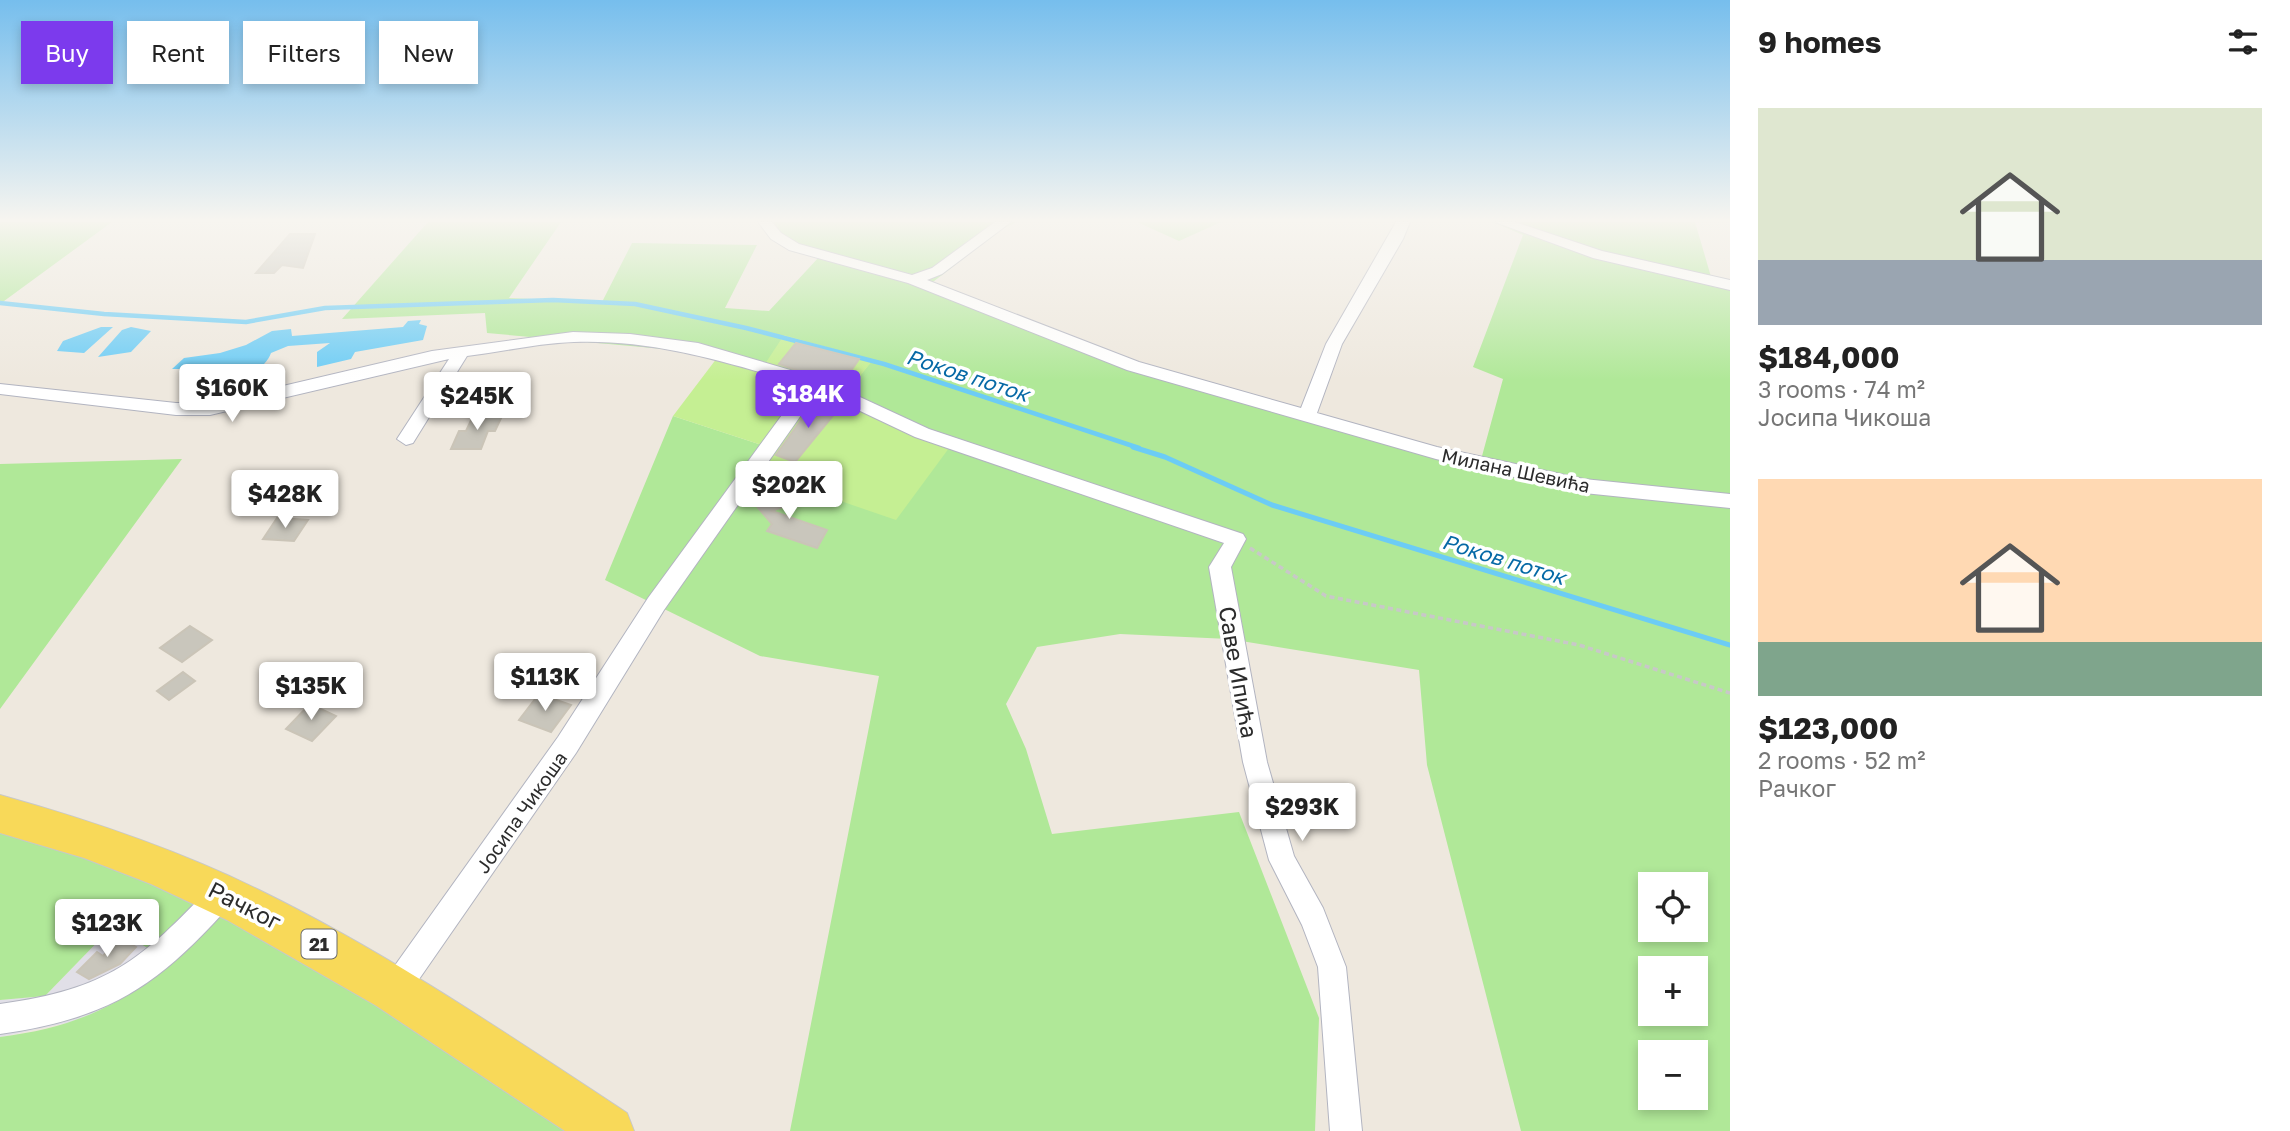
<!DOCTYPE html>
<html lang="en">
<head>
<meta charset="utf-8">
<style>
	body { margin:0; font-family:"Golos Text",sans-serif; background:#f6f6f6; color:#222; height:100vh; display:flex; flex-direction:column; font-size:26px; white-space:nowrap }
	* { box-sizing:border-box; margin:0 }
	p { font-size:23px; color:#767676 }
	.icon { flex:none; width:38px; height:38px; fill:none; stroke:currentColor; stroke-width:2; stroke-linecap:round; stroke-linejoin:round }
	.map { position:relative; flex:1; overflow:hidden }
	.drawer { display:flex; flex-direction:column; background:#fff; width:560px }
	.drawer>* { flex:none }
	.guide { position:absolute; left:21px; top:21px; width:665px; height:63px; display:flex; gap:14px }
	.controls { position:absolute; left:1638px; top:872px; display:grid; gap:14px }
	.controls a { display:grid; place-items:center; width:70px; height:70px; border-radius:0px; background:#fff; box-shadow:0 4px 10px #0003; font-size:35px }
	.price { position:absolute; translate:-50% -60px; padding:0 16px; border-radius:7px; background:#fff; color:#222; font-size:23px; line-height:46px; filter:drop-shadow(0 2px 4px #0008) }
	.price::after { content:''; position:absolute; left:50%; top:42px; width:21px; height:16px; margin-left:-10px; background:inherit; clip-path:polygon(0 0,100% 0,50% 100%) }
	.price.active { background:#7c3aed; color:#fff }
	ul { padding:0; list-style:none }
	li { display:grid; align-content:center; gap:14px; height:371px; padding:0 28px }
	li span { display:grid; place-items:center; height:217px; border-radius:0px; color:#555 }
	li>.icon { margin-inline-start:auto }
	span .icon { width:126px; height:126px; fill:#fffc; stroke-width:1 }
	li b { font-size:30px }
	h2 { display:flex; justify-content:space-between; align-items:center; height:84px; padding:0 28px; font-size:30px }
	.tag { padding:0 24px; border-radius:0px; background:#fff; box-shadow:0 4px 10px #0003; font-size:24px; line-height:63px }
	.tag.active { background:#7c3aed; color:#fff }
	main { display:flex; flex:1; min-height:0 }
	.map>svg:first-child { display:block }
	.industrial { fill:#e1dfe7 }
	.green { fill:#b0e898; fill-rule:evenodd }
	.pitch { fill:#c5ef93 }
	.water { fill:#6cccf5 }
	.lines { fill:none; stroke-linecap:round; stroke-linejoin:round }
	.stream-far1 { stroke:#6cccf5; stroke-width:4.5 }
	.stream { stroke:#6cccf5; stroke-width:5 }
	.building { fill:#c9c6bc; stroke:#cac4b7; stroke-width:2 }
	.street-casing { stroke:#b2b4c0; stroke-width:2 }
	.primary-casing { stroke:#c8c8c8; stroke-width:2 }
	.path { stroke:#c8c8c8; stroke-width:3.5; stroke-dasharray:5 3.5; stroke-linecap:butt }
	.street { fill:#fff; fill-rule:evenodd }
	.primary { fill:#f8d959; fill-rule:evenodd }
	.labels { text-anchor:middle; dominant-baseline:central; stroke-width:7; stroke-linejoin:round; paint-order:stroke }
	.shield { fill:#fff; stroke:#6b6b6b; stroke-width:2 }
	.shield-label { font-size:18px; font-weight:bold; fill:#2c2c2c }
	.street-label { font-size:19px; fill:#2c2c2c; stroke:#fff }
	.water-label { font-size:21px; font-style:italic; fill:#0669a6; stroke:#fff }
	.near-street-label { font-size:23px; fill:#2c2c2c; stroke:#fff }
</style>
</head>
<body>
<main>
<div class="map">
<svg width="1730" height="1131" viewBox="0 0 1730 1131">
	<rect width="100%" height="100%" fill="#eee8de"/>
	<!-- industrial -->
	<path class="industrial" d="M112,927H207L150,982L117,1004L71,1022L0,1037V1000L45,996Z"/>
	<!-- green -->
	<path class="green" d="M0,222H112L0,304Z
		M428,222H561L509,298L602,302L632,243L757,245L725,308L769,311L819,257L775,241L759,222H1017L1002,229L929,285L1127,367L1479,467L1503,379L1473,367L1523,235L1493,222H1695L1714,287L1730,290V1131H1521L1427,765L1419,670L1229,639L1120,634L1037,647L1006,704L1026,749L1052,834L1239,812L1319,1018L1315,1131H790L879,676L760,656L605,580L673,416L765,446L952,443L847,392L872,360L763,367L720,354L487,333L485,313L342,319ZM1650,884H1696V929H1650ZM1650,968H1696V1013H1650ZM1650,1052H1696V1097H1650Z
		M1137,222H1221L1179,241Z
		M182,459L0,709V464Z
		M0,827L205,899L151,950L112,927L45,996L0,1000Z
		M224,909L578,1131H0V1037C103,1024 156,985 224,909Z"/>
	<!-- pitch -->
	<path class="pitch" d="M784,335L873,360L847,392L952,444L896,520L750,470L765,446L673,416L720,354L763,367Z"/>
	<!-- water -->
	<path class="water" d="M421,320L419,324L427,326L423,340L355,352L351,359L317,367V352L330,343L288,346L271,353C263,375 232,381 211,375L212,369H172L184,358L220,353L246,345L272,331L291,329L292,336L403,327L408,321Z
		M101,327H113L84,353L57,351L63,341Z
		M131,327L151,331L131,352L98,357L122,330Z"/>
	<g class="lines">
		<!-- stream-far1 -->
		<path class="stream-far1" d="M0,303L104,314L246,322L325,308L553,300L635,304L746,328L884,364L1139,448"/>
		<!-- stream -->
		<path class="stream" d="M1133,447L1165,457L1272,505L1730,645"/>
	</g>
	<!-- building -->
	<path class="building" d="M290,234H315L303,268L282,265L274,273H256Z
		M796,343L859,359L841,385L779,364Z
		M816,399L840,407L795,462L776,455Z
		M474,414H503L495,431H488L481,449H451L459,431H466Z
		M788,489L798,501L772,511L827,530L817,548L767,531L772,524L754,503Z
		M277,518L308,520L294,541L263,539Z
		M190,626L212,640L182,662L160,648Z
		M183,672L195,681L169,700L157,691Z
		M539,694L571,705L551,732L519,720Z
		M310,704L336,716L312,741L286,729Z
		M120,938L136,947L120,964L89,979L77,972L97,952L103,956Z"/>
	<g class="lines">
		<!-- street casing -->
		<g class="street-casing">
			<path id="street" d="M758,222H772L781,233L799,244L912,275L932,268L995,222H1011L942,274L927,280L1139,362L1301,408L1326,344L1396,222H1410L1403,239L1342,344L1317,413L1437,447L1584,479L1730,494V508L1584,493L1436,459L1127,370L908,283L789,250L771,239Z
				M1495,222H1515L1602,251L1730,280V290L1593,258Z
				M573,332L630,334L698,343L821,379L929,429L1243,534L1246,539L1231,567L1267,762L1294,856L1323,908L1346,967L1362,1131H1330L1318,967L1302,925L1269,860L1243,762L1209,567L1224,543L915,437L818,391L664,610L576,753L406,998L396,1003L386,998L381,988L386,978L558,737L648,598L804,385C729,363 654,339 574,342C538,343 502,352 467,356L413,443L406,445L397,439L449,359L210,415H176L0,394V384L176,403H210L432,351Z
				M223,880L233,884L237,893L233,902C159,985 112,1018 0,1034V1004C108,989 141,961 213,884Z"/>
		</g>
		<!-- primary casing -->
		<g class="primary-casing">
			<path id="primary" d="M0,795C89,820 176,849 259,890C388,953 507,1034 627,1113L634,1131H565L375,1005L227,920L151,884L84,858L0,833Z"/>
		</g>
		<!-- path -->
		<path class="path" d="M1250,548L1326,596L1579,645L1730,693"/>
		<!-- street -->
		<use href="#street" class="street"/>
		<!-- primary -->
		<use href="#primary" class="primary"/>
	</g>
	<!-- sky -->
	<linearGradient id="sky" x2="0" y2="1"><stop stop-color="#76beed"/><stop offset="0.58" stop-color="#f7f5f0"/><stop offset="1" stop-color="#f7f5f0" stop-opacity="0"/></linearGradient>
	<rect width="1730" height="380" fill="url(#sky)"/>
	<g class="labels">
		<!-- shield labels -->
		<rect class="shield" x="301.5" y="929.5" width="35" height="29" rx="5"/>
		<g class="shield-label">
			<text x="319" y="944">21</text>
		</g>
		<!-- street labels -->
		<g class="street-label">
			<text transform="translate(1516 470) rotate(12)">Милана Шевића</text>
			<text transform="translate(521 812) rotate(-55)">Јосипа Чикоша</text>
		</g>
		<!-- water labels -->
		<g class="water-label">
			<text transform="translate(968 375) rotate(18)">Роков поток</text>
			<text transform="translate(1504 559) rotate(17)">Роков поток</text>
		</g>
		<!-- near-street labels -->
		<g class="near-street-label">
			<text transform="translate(1239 672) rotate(80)">Саве Ипића</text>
			<text transform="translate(245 905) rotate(27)">Рачког</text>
		</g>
	</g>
</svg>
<div class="controls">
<a><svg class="icon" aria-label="locate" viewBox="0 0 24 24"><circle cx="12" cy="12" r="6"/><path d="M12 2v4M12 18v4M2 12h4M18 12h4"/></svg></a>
<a>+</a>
<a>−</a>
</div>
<b class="price" style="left:232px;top:424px">$160K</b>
<b class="price active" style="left:808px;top:430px">$184K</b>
<b class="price" style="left:477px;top:432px">$245K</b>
<b class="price" style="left:789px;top:521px">$202K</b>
<b class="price" style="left:285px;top:530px">$428K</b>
<b class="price" style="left:545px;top:713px">$113K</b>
<b class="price" style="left:311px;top:722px">$135K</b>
<b class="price" style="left:1302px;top:843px">$293K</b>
<b class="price" style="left:107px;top:959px">$123K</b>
<div class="guide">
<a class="tag active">Buy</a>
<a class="tag">Rent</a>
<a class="tag">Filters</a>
<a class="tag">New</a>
</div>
</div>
<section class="drawer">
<h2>9 homes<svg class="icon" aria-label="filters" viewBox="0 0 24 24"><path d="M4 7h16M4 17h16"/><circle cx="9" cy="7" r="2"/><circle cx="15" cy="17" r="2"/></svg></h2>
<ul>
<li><span style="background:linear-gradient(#dfe7d0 70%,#9aa5b1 0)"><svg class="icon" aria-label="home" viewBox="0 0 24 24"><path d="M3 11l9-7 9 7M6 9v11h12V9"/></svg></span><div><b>$184,000</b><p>3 rooms · 74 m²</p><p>Јосипа Чикоша</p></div></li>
<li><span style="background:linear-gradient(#ffd9b3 75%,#7fa58c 0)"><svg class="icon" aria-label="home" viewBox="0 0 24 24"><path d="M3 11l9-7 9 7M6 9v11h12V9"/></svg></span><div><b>$123,000</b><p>2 rooms · 52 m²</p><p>Рачког</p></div></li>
</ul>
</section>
</main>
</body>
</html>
